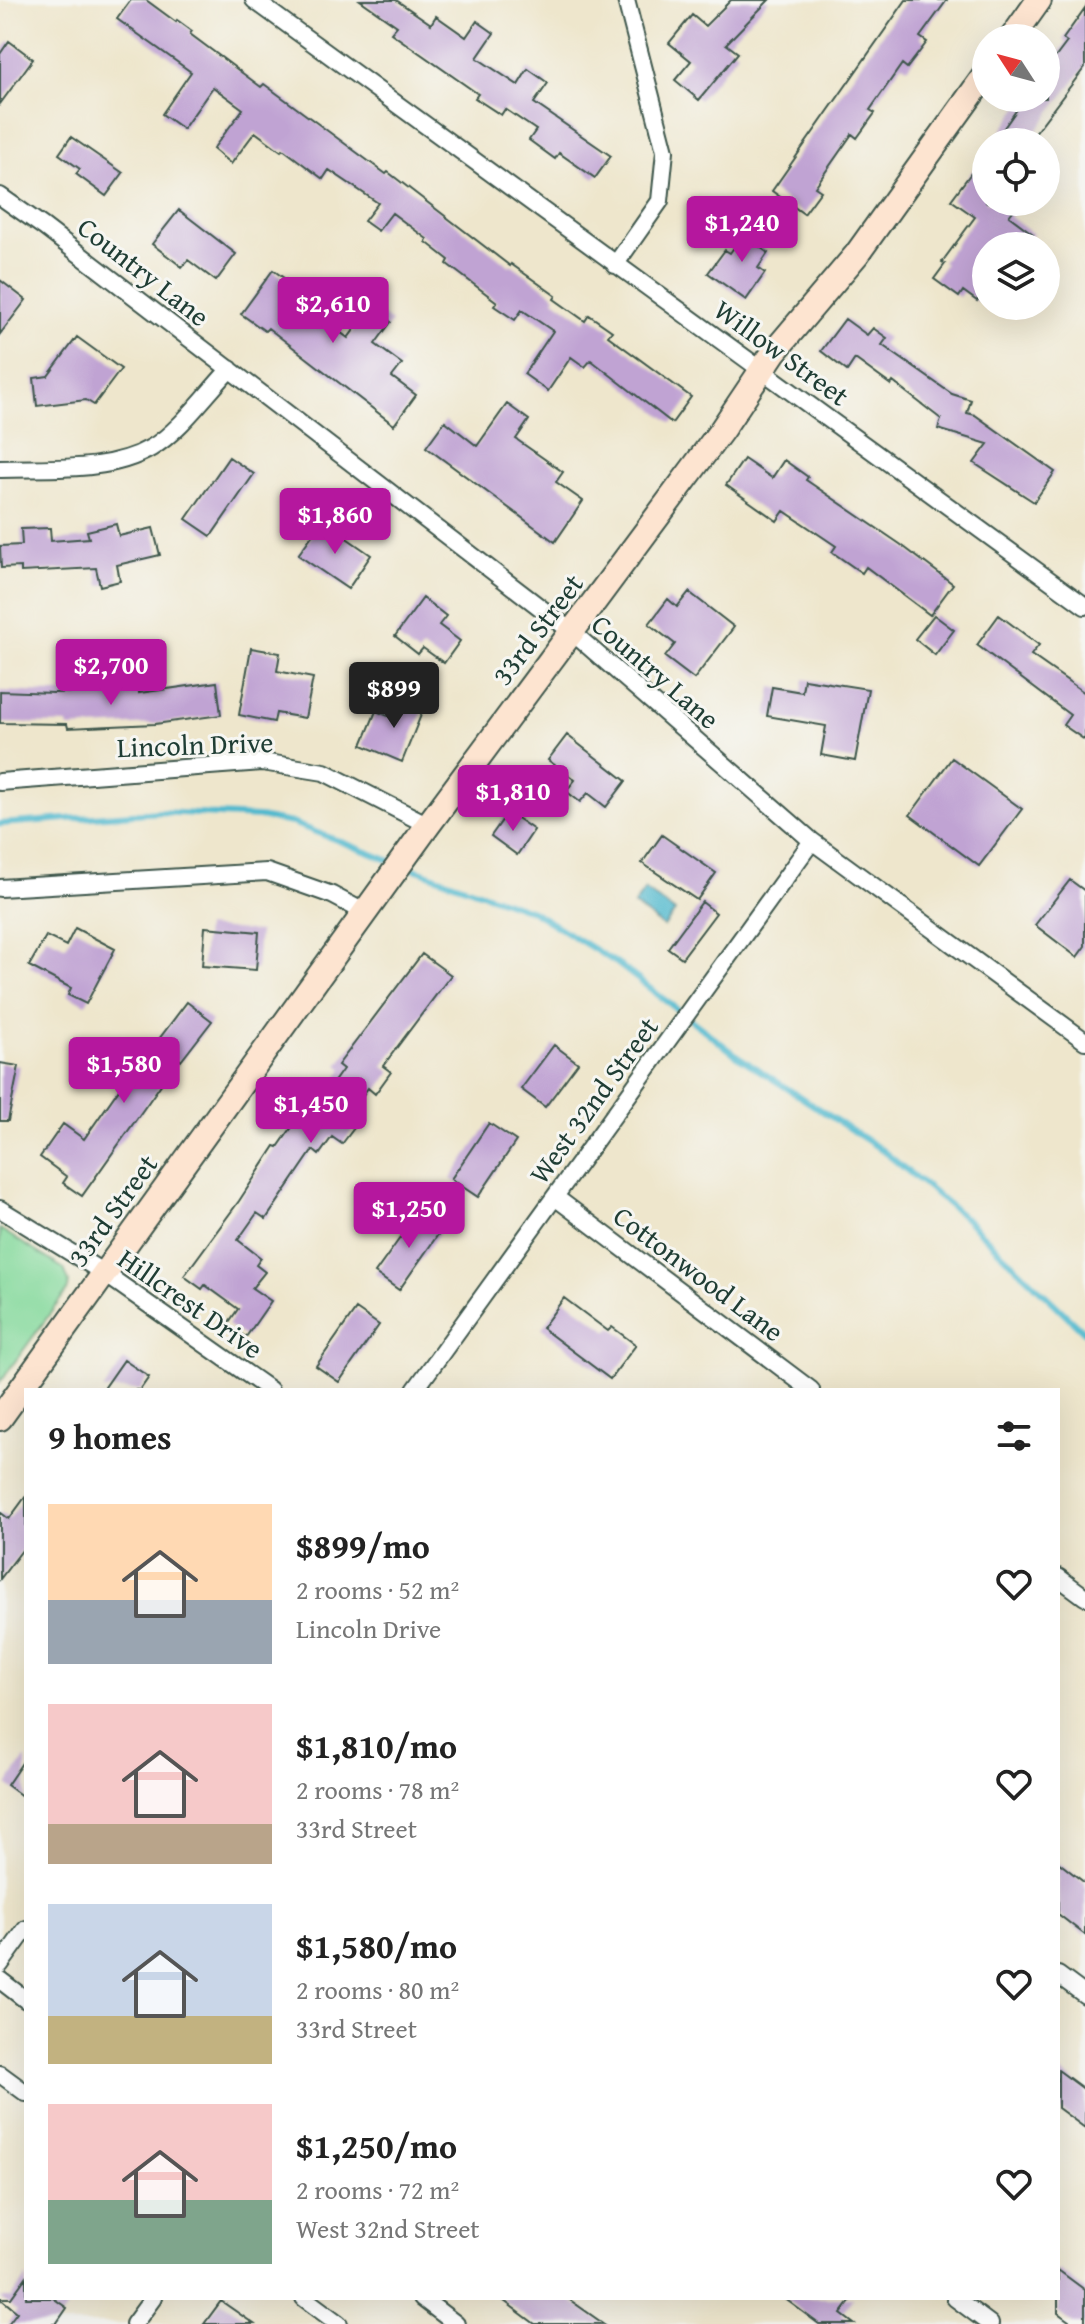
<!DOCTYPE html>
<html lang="en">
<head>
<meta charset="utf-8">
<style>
	body { margin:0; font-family:"Gentium Book Plus",serif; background:#f6f6f6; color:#222; height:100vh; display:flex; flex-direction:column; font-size:30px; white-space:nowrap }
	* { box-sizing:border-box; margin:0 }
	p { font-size:26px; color:#767676 }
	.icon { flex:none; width:44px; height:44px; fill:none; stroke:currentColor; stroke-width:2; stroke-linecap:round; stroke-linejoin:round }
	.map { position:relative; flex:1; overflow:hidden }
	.panel { position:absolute; left:24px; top:1388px; width:1036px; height:912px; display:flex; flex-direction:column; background:#fff; border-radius:0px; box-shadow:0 8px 32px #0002 }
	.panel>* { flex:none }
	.needle { width:52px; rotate:306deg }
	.buttons { position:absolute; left:972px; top:24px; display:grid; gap:16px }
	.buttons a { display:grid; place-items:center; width:88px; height:88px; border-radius:50%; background:#fff; box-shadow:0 8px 32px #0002; font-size:40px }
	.price { position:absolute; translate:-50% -68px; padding:0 18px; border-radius:8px; background:#b5179e; color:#fff; font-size:26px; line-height:52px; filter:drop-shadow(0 2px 4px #0008) }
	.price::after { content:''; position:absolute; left:50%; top:48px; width:24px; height:18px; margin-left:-12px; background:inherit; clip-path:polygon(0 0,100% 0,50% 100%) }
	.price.on { background:#222; color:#fff }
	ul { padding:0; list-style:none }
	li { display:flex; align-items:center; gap:24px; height:200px; padding:0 24px }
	li span { display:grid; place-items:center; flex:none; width:224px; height:160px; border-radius:0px; color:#555 }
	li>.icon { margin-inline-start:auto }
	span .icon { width:96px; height:96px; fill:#fffc; stroke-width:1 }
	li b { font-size:34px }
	h2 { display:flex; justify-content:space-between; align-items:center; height:96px; padding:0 24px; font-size:34px }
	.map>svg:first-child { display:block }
	.green { fill:#85d99c; stroke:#528b68; stroke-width:2 }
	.water { fill:#51b9ce; stroke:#387b81; stroke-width:2 }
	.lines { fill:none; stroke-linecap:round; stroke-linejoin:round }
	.stream { stroke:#51b9ce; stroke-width:6 }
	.building { fill:#c0a3d3 }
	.street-casing { stroke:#3e564b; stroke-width:20 }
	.secondary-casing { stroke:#3e564b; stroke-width:28 }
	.street { stroke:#fff; stroke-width:16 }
	.secondary { stroke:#fde4d0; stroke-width:24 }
	.labels { text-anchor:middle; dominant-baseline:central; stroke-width:6; stroke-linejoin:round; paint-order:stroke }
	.street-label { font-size:28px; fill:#1f3d34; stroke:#f6f6f2 }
</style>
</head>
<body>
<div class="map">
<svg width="1085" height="2324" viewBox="0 0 1085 2324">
	<rect width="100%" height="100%" fill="#f6f6f2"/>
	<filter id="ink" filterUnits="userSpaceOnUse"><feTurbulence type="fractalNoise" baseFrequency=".0125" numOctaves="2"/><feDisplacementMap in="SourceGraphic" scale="16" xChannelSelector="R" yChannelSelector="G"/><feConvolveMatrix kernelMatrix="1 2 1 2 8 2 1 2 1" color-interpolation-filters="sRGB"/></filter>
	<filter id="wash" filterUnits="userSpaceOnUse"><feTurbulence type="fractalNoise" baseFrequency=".006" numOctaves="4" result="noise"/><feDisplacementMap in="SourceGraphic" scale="32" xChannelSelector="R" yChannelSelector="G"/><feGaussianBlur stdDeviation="1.8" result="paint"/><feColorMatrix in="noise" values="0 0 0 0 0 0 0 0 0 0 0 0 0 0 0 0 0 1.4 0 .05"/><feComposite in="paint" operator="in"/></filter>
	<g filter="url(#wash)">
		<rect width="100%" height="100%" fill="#eee6cc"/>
		<!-- green -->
		<path class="green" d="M0,1229L64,1269L69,1282L68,1289L0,1382Z"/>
		<!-- water -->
		<path class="water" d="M645,890L675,912L664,927L634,905Z"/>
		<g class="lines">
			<!-- stream -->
			<path class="stream" d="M0,824L159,812L259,817L292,823L396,863
				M406,866L532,911L618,964L739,1057L882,1150L966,1219L1085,1333"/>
		</g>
		<g id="blocks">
			<!-- building -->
			<path class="building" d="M131,0H146L176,22L177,20L192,31L190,34L261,87L264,84L386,174L388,172L510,266L511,264L556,296L554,299L585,321L589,315L612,331L608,336L691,397L672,423L591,360L585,367L571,357L548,391L524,374L553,331L522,310L515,320L494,306L497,302L447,264L449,260L426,242L427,239L392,213L378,231L364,221L378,203L329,170L323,179L283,149L281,151L255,132L231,164L213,149L243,109L213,87L183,129L162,114L191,72L117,19Z
				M360,0H396L431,24L436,16L466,37L477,21L494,33L477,58L518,85L528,69L548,83L534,103L611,156L595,178L559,153L555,159L529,140L536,130L505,109L501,115L475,98L478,94L391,33L397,26Z
				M731,0H769L726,44L738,53L699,100L675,80L691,61L669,43L692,15L705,26Z
				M906,0H947L920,37L927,42L907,68L902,64L870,110L875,113L857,138L852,134L815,187L821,191L804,214L772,191Z
				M1085,8V67L1028,142H994L1025,98H1046V70L1067,42L1063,39Z
				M9,41L33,59L0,104V54Z
				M71,137L123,173L106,196L76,174L80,169L59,154Z
				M986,153V202H1020L1009,216L1033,234L1024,246H986V288L977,301L963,291L959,297L934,279L945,264L942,262L975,217L951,200Z
				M179,210L236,254L216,281L188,260L182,267L152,244Z
				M750,225L767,237L760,247L768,253L758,268L765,273L746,300L708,273L725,250L730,253Z
				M273,270L314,300L308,308L348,338L371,307L391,322L375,344L402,364L392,377L416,395L394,425L268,328L265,331L241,314Z
				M0,280L26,300L0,334Z
				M845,319L867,335L873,328L887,338L882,345L952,394L971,400L967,413L975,415L1055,472L1034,502L974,463L988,444L938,429L941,419L893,382L891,385L855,359L847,371L821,351Z
				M77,337L121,369L94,405L86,400L37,406L34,378L48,376Z
				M507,404L529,420L516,439L563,472L556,482L583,501L555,542L426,447L445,421L477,446Z
				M229,457L254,474L211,536L186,519Z
				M744,459L772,478L784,460L808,477L806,480L900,544L953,584L930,615L866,567L862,573L832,552L836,546L784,511L777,521L726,485Z
				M116,524L119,536L153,528L160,555L117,565L120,581L100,586L96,568L21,572V567L1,568L0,546L22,545L21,529L50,528L51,541L89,538L87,531Z
				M318,527L332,536L335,530L371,555L348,589L298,555Z
				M689,592L734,627L694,679L665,657L675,644L649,624L668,599L677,607Z
				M423,598L446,616L439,625L460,641L444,663L423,648L418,654L395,636Z
				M934,615L954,630L935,655L915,639Z
				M999,615L1039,645L1031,655L1085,693V740L1063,725L1070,715L977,645Z
				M251,648L280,653L277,671L313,678L305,718L276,713L274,722L239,715Z
				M804,679L868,689L855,761L821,755L826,726L767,716L772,687L802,692Z
				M217,682L221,715L155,724L68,728L67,724L0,723V691L54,693L139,689V693Z
				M402,696L425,705L402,762L362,745L376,711L393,718Z
				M567,735L626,781L606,807L588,793L580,802L566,791L575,780L548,760Z
				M952,758L1022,809L979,866L910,815Z
				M508,812L534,830L517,855L491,836Z
				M662,835L716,873L697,900L642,863Z
				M1070,880L1085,891V946L1077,957L1035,925Z
				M702,902L716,913L682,958L668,948Z
				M205,927L259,932L256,970L202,966Z
				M75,928L115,949L86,1004L68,995L71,988L29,966L46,936L66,946Z
				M422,954L451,975L383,1066L391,1072L375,1094L368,1088L344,1121L354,1128L342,1144L332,1137L319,1155L313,1150L266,1219L257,1213L238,1240L261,1258L256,1265L265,1272L252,1288L271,1301L246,1337L227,1325L238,1309L205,1285L202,1289L184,1276L239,1201L275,1146L278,1147L302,1113L308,1118L343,1069L338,1065Z
				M187,1002L212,1021L181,1061L179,1059L82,1196L63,1183L67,1177L40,1157L63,1124L84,1139L140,1059L143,1060Z
				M554,1045L578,1063L545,1107L521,1089Z
				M0,1063L19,1066L8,1121H0Z
				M489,1123L516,1141L478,1197L451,1179Z
				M420,1210L444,1226L399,1290L375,1273Z
				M564,1298L608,1331L612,1327L636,1345L610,1379L542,1328Z
				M356,1309L379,1325L339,1382L316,1366Z
				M124,1360L149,1377L140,1390H103Z
				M26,1496V1545L0,1579V1512L9,1519Z
				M26,1757V1799L7,1785Z
				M1058,1862L1085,1883V1935L1058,1914Z
				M1058,2070L1085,2090V2128L1058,2108Z
				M1058,2270L1085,2290V2324H1073L1058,2313Z
				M26,2277V2298H53L67,2308L56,2324H8L17,2312L0,2298H11Z
				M500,2298H567L604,2324H535Z
				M784,2298H853L841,2314L854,2324H819Z
				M221,2301L254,2324H204Z"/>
		</g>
	</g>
	<g filter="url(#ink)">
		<use href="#blocks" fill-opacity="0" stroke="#3e564b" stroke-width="2"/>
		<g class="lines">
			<!-- street casing -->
			<g class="street-casing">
				<path id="street" d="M254,0L1085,606
					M0,196L44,227L572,632L812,841L1085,1041
					M615,265L660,201L665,151L626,0
					M0,469C49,467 108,473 151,448C178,433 208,392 230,369
					M0,782L262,762L324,772L428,825
					M0,888L267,872L332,895L366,913
					M555,1197L811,1390
					M0,1209L104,1273L270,1390
					M415,1390L812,841
					M1058,1577L1085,1597
					M0,1965L26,1929
					M1058,1975L1085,1995
					M0,1980L26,2000
					M0,2074L26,2093
					M304,2298L339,2324
					M422,2298L456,2324
					M955,2298L990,2324
					M134,2324L153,2298"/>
			</g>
			<!-- secondary casing -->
			<g class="secondary-casing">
				<path id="secondary" d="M1012,38L1039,0
					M0,1418L428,825L721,431L774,352L857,254L986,74"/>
			</g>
			<!-- street -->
			<use href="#street" class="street"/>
			<!-- secondary -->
			<use href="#secondary" class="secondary"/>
		</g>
	</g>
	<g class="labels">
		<!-- street labels -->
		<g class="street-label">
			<text transform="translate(144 271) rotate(38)">Country Lane</text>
			<text transform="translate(782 352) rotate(36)">Willow Street</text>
			<text transform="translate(537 629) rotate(-53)">33rd Street</text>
			<text transform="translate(656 671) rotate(41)">Country Lane</text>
			<text transform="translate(195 744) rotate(-2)">Lincoln Drive</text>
			<text transform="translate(593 1100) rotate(-54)">West 32nd Street</text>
			<text transform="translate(112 1210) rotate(-54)">33rd Street</text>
			<text transform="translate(699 1273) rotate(37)">Cottonwood Lane</text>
			<text transform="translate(191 1303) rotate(35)">Hillcrest Drive</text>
		</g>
	</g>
</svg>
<div class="buttons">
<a><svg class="needle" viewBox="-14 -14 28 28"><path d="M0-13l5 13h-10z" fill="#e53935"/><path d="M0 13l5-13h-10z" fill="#767676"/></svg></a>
<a><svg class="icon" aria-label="locate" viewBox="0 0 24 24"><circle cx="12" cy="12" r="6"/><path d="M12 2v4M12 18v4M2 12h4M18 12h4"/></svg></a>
<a><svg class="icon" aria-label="layers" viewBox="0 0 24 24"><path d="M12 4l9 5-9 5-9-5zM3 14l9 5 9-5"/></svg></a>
</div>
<b class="price" style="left:742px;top:264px">$1,240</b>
<b class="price" style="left:333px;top:345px">$2,610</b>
<b class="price" style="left:335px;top:556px">$1,860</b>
<b class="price" style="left:111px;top:707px">$2,700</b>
<b class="price on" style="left:394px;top:730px">$899</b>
<b class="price" style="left:513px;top:833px">$1,810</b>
<b class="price" style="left:124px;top:1105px">$1,580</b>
<b class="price" style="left:311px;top:1145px">$1,450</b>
<b class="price" style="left:409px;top:1250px">$1,250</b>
<section class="panel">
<h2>9 homes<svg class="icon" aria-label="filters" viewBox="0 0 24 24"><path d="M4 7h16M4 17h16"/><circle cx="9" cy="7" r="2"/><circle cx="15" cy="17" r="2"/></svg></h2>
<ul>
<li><span style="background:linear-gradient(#ffd9b3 60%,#9aa5b1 0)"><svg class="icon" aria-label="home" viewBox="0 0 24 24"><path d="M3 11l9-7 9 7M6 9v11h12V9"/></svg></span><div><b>$899/mo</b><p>2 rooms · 52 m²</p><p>Lincoln Drive</p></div><svg class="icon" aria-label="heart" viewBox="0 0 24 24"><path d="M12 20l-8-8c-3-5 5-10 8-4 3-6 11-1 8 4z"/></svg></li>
<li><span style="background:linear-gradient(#f6c9c9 75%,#b9a48a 0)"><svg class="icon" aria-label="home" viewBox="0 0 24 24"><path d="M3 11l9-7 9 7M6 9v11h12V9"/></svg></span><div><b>$1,810/mo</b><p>2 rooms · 78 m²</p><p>33rd Street</p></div><svg class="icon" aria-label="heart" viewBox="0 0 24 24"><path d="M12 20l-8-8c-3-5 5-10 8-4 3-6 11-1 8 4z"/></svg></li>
<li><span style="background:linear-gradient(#c9d6e8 70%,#c2b280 0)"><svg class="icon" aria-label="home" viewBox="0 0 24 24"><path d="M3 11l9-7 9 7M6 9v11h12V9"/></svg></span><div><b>$1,580/mo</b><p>2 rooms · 80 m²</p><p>33rd Street</p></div><svg class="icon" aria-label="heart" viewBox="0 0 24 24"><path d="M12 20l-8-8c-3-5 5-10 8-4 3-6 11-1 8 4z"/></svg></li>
<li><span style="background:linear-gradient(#f6c9c9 60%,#7fa58c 0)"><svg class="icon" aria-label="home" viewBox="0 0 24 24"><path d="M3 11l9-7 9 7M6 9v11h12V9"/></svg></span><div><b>$1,250/mo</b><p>2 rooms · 72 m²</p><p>West 32nd Street</p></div><svg class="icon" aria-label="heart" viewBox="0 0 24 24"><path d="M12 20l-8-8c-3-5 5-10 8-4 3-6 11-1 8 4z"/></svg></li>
</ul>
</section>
</div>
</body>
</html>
